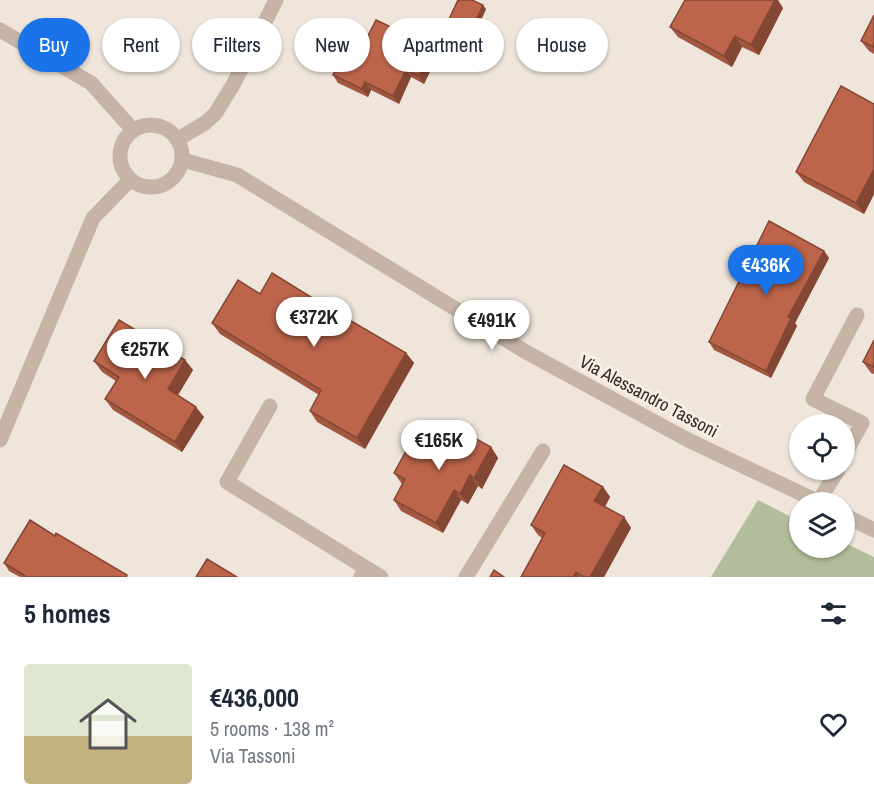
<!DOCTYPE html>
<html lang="en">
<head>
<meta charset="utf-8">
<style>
	body { margin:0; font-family:"Archivo Narrow",sans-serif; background:#f2f2f3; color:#1f2937; height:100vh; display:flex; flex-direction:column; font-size:22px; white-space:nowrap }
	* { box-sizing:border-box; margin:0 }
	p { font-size:20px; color:#747a83 }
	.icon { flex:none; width:33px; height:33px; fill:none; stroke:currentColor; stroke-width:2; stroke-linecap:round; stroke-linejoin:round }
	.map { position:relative; height:577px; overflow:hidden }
	.details { display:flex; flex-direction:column; background:#fff; flex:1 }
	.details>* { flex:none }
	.banner { position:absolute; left:18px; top:18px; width:838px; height:54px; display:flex; gap:12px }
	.fabs { position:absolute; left:789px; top:414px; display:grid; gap:12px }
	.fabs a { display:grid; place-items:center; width:66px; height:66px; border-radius:50%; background:#fff; box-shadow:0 2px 4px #0004; font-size:30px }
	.price { position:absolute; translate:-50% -51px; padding:0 14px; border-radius:21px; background:#fff; color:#222; font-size:20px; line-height:39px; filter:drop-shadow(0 2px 3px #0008) }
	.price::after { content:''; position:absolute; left:50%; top:36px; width:18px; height:14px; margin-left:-9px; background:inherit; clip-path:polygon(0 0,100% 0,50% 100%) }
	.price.current { background:#1a73e8; color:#fff }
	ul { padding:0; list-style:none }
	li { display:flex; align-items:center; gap:18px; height:150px; padding:0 24px }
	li+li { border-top:2px solid #e0e1e3 }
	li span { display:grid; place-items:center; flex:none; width:168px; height:120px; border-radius:6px; color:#555 }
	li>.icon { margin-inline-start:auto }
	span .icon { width:72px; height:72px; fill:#fffc; stroke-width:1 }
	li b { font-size:26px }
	h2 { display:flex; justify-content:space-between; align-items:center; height:72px; padding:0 24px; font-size:26px }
	.pill { padding:0 21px; border-radius:27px; background:#fff; box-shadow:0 2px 4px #0004; font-size:21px; line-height:54px }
	.pill.current { background:#1a73e8; color:#fff }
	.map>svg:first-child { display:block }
	.green { fill:#b2bd9b }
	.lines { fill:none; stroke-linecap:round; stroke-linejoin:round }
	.minor { stroke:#c6b5a7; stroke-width:15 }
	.tertiary { stroke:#c6b5a7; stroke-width:15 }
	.wall { fill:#a25740 }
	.shaded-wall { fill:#844734 }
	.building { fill:#bc654b; stroke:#844734; stroke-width:1.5 }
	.labels { text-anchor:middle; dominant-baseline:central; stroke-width:6; stroke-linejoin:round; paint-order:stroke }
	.street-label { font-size:18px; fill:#332b27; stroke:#f7efe6 }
</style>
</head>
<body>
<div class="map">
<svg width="874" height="577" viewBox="0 0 874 577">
	<rect width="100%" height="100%" fill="#efe5da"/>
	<!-- green -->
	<path class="green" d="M758,500L799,521L800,548H844L845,543L874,557V577H711Z"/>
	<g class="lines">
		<!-- minor -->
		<path class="minor" d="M178,139L205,123L215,114L233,85L276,0
			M270,406L227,482L366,568L361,577
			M0,440L93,218L130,180
			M844,456L862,423L813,399L857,315
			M818,502L838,470
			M366,568L381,577
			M466,577L543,451"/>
		<!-- tertiary -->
		<path class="tertiary" d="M0,30L91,83L133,130
			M120 156a31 31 0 1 1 62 0a31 31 0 1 1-62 0Z
			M183,160L237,175L526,352L688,440L819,502
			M844,515L874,530"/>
	</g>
	<!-- wall -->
	<path class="wall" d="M783,8L759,55L742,47L732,67L678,37L670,27Z
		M486,9L468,49L445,38L442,34Z
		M874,15V54L869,51L861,41Z
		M360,51L438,55L424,84L411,77L399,104L371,90L368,97L338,83L333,75Z
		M874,104V194L864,214L804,182L796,172Z
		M824,251L829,258L795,323L797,326L771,378L714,350L709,342Z
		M260,294L322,304L406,353L414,363L365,449L317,422L310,411L319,395L220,334L212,323Z
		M874,340V374L871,373L863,362Z
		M185,360L193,370L178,395L204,417L182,452L113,410L105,399L116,381L102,372L94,361Z
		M491,447L498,458L482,489L478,486L468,504L461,500L443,533L401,511L394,500L402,484L394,473L429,452Z
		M603,487L610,497L605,507L624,517L631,528L604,577H521L542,538L538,535L531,525Z
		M55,536L128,577H20L9,571L4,563Z"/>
	<!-- shaded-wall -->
	<path class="shaded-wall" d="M775,0H778L783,8L759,55L751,45Z
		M483,5L486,9L468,49L465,44Z
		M735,36L742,47L732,67L724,56Z
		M433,47L438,55L424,84L419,76Z
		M406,70L411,77L399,104L393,96Z
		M365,82L371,90L368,97L362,89Z
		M874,169V194L864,214L856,203Z
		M824,251L829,258L795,323L797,326L771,378L766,371L788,317Z
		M406,353L414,363L365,449L357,438Z
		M185,360L193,370L175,400L168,389Z
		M196,407L204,417L182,452L175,442Z
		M491,447L498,458L482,489L474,478Z
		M470,475L478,486L468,504L460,494Z
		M603,487L610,497L602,512L594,501Z
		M454,490L461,500L443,533L436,523Z
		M624,517L631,528L604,577H590Z
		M576,572L579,577H573Z"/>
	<!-- building -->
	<path class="building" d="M458,0H472L483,5L465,44L442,34Z
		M685,0H775L751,45L735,36L724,56L670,27Z
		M874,15V47L861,41Z
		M376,20L433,47L419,76L406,70L393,96L365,82L362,89L333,75L347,44L360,51Z
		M841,86L874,104V169L856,203L796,172Z
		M769,221L824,251L788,317L791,318L766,371L709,342Z
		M272,273L322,304L406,353L357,438L310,411L321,390L212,323L238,280L260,294Z
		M119,320L185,360L168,389L196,407L175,442L105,399L119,377L94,361Z
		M874,340V367L863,362Z
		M445,422L491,447L474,478L470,475L460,494L454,490L436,523L394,500L405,479L394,473L411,442L429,452Z
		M564,465L603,487L594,501L624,517L590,577H584L576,572L573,577H521L545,533L531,525Z
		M30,520L55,536L56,533L127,575L126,577H27L4,563Z
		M207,559L237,577H196Z
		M494,570L504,577H490Z"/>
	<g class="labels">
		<!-- street labels -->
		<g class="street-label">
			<text transform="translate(649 396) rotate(28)">Via Alessandro Tassoni</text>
		</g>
	</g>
</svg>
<div class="fabs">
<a><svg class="icon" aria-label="locate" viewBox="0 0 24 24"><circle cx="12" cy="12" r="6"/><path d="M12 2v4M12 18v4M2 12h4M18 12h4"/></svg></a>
<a><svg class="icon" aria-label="layers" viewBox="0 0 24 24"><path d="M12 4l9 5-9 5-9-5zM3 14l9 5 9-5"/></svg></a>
</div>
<b class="price current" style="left:766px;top:296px">€436K</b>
<b class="price" style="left:314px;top:348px">€372K</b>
<b class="price" style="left:492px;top:351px">€491K</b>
<b class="price" style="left:145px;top:380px">€257K</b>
<b class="price" style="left:439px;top:471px">€165K</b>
<div class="banner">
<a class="pill current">Buy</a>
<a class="pill">Rent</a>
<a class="pill">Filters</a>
<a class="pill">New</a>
<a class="pill">Apartment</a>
<a class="pill">House</a>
</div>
</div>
<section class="details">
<h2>5 homes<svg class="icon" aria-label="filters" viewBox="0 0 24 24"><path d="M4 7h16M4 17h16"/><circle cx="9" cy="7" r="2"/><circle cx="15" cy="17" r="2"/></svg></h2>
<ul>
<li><span style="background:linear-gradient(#dfe7d0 60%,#c2b280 0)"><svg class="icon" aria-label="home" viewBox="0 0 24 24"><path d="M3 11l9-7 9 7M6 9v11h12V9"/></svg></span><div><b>€436,000</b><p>5 rooms · 138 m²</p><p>Via Tassoni</p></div><svg class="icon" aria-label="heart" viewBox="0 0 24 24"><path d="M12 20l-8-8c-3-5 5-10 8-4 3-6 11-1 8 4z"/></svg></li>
</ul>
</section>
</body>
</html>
